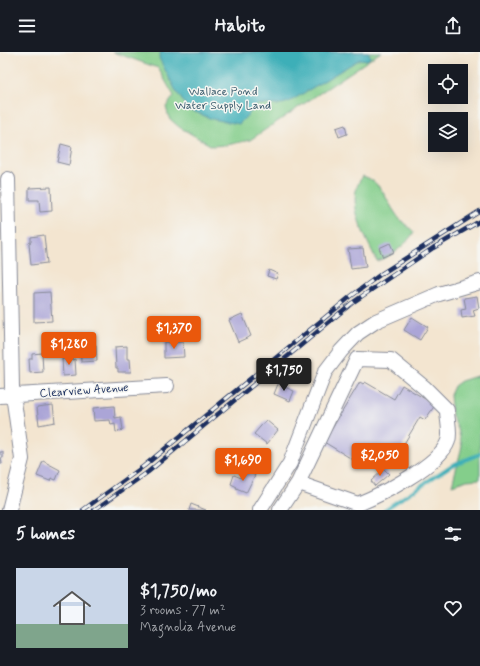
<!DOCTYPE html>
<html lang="en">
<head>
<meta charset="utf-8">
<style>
	body { margin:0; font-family:Mynerve,sans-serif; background:#242831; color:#f1f3f6; height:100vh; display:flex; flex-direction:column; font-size:15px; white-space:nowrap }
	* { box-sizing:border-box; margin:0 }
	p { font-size:13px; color:#9ea1a6 }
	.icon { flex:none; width:22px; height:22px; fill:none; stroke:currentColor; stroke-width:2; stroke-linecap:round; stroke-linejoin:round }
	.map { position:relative; height:458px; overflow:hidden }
	.details { display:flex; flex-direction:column; background:#171b24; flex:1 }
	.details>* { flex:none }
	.controls { position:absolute; left:428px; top:12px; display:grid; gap:8px }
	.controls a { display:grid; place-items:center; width:40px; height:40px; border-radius:0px; background:#171b24; box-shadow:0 4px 16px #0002; font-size:20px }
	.price { position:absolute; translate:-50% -34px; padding:0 9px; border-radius:4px; background:#ea580c; color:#fff; font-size:13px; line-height:26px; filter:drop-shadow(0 1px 2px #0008) }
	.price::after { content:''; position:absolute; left:50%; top:24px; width:12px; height:9px; margin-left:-6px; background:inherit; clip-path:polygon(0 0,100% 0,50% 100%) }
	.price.on { background:#222; color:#fff }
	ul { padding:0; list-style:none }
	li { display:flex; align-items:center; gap:12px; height:100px; padding:0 16px }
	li+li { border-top:1px solid #363941 }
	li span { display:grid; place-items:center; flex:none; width:112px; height:80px; border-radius:0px; color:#555 }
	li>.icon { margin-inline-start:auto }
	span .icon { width:48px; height:48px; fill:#fffc; stroke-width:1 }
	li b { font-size:17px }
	h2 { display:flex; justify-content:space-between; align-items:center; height:48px; padding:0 16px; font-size:17px }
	header { display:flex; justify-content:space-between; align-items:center; height:52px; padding:0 16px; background:#171b24; font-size:18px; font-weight:700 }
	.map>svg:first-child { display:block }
	.green { fill:#84ce8b; stroke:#507e74 }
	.water { fill:#3eafb8; stroke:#2c6f8b }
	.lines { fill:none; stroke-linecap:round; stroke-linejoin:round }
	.stream { stroke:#3eafb8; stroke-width:3.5 }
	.building { fill:#aba5d7 }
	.minor-casing { stroke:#878a97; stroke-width:16 }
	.minor { stroke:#fff; stroke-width:14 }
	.rail-casing { stroke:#1b2f5e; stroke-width:4.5 }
	.rail { stroke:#f6f6f2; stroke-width:3; stroke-dasharray:9; stroke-linecap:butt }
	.labels { text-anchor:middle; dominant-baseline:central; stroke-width:3; stroke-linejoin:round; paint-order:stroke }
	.park-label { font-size:12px; fill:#355769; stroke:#f6f6f2 }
	.street-label { font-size:12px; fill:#1b2f5e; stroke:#f6f6f2 }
</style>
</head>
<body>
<header><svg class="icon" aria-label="menu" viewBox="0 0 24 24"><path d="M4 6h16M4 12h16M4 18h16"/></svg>Habito<svg class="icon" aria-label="share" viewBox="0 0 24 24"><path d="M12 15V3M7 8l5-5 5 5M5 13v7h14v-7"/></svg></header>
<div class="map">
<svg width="480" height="458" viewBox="0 0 480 458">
	<rect width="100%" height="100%" fill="#f6f6f2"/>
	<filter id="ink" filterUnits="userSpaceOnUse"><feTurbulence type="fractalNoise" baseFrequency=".025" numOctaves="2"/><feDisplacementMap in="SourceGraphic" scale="8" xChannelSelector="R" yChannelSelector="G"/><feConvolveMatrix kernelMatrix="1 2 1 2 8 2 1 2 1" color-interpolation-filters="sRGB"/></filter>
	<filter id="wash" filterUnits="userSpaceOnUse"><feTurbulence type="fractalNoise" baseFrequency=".012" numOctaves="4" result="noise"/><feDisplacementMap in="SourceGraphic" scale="16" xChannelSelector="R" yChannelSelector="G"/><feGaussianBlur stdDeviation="0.9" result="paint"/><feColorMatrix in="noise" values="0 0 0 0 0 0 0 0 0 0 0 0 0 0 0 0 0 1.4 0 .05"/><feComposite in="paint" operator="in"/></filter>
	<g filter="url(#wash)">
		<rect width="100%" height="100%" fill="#f3e5d0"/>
		<!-- green -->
		<path class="green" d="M113,0H381L250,88L227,93L212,94L179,75L169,66L166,55L174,44L158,16Z
			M363,124C381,129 386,148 396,162C400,169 408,174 414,180C406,193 392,204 377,209C366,186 343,148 363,124Z
			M480,323V427L467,428L452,433L462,394L458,377L452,364L450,343L454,334L461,329Z"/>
		<!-- water -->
		<path class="water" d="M161,0H368L371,5L367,8L360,7L289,50L278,53L258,52L239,72L212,67L188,57L176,39L159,6Z"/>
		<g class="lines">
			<!-- stream -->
			<path class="stream" d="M384,458L452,413L480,402"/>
		</g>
		<g id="blocks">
			<!-- building -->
			<path class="building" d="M345,73L347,82L339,85L336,76Z
				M61,92L72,95L69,113L57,110Z
				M51,135L52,159L40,160L39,148H29V136Z
				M44,183L47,211L31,213L29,191L31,190V185Z
				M390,191L394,200L383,205L379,196Z
				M363,196L366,215L351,217L348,197Z
				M269,218L278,222L276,227L267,224Z
				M50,240L52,269L34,270V241Z
				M477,244L479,256L473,258L475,264L462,266L461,258L466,257L464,246Z
				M242,262L251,284L238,290L229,268Z
				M412,265L428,275L420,288L404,278Z
				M89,282V293H96L97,309L81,310L80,283Z
				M164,290H183L184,305L164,306Z
				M127,294V307H130L131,320H118V316H116L115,295Z
				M42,301L43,320L30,321L29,307H32V302Z
				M64,304H72V308L75,307L76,323L63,324L62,307H64Z
				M360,330L363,332L365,330L394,347L402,333L435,353L425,368L420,365L390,415L367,401L360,412L324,390Z
				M278,332L294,339L290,349L274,342Z
				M53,353L55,370L39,373L37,355Z
				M114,354L115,366L121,365L123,378L116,380L115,372L111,373L110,368L94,369L93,356Z
				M266,368L278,378L267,392L254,382Z
				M0,400H3V406H1L2,412H0Z
				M43,409L60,418L56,428L51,426L50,429L37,424Z
				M384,417L389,422L375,434L371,429Z
				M244,419L255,423L246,441L236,437L237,435L231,432L234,423L241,426Z
				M191,452L206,458H189Z"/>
		</g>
	</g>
	<g filter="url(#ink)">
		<use href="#blocks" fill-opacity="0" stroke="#878a97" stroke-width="1"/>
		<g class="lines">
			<!-- minor casing -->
			<g class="minor-casing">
				<path id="minor" d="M8,127L12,335L22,407L9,458
					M0,344L167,334
					M260,458L290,411L325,320L341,299L358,281L376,269L439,242L480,230
					M280,458L298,431L357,307L391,308L425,336L447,358C447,367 451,381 448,389C440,413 380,443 358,452L298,431"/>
			</g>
			<!-- minor -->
			<use href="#minor" class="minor"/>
			<!-- rail casing -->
			<g class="rail-casing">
				<path id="rail" d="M83,458L144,414L350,245L381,222L480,159
					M94,458L148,420L352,251L433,196L480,169"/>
			</g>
			<!-- rail -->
			<use href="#rail" class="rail"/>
		</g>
	</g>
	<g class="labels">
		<!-- park labels -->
		<g class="park-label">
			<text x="223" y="40">Wallace Pond<tspan x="223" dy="14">Water Supply Land</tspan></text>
		</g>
		<!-- street labels -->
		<g class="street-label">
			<text transform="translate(84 339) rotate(-4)">Clearview Avenue</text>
		</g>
	</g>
</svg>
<div class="controls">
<a><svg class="icon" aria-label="locate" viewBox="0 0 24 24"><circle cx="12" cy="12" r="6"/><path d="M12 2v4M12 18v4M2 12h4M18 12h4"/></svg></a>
<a><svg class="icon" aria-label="layers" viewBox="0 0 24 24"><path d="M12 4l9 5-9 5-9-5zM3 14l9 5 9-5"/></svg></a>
</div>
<b class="price" style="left:174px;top:298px">$1,370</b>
<b class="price" style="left:69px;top:314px">$1,280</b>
<b class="price on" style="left:284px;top:340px">$1,750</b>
<b class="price" style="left:380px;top:425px">$2,050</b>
<b class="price" style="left:243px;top:430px">$1,690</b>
</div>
<section class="details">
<h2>5 homes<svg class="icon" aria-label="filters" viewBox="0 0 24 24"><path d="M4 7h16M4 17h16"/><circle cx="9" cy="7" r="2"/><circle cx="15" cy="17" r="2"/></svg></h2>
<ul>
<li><span style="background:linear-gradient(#c9d6e8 70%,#7fa58c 0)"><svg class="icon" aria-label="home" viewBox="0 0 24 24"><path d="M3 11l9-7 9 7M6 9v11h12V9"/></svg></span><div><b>$1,750/mo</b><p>3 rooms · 77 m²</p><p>Magnolia Avenue</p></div><svg class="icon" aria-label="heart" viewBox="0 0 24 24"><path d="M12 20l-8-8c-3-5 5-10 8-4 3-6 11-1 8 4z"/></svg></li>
</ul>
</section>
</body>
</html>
